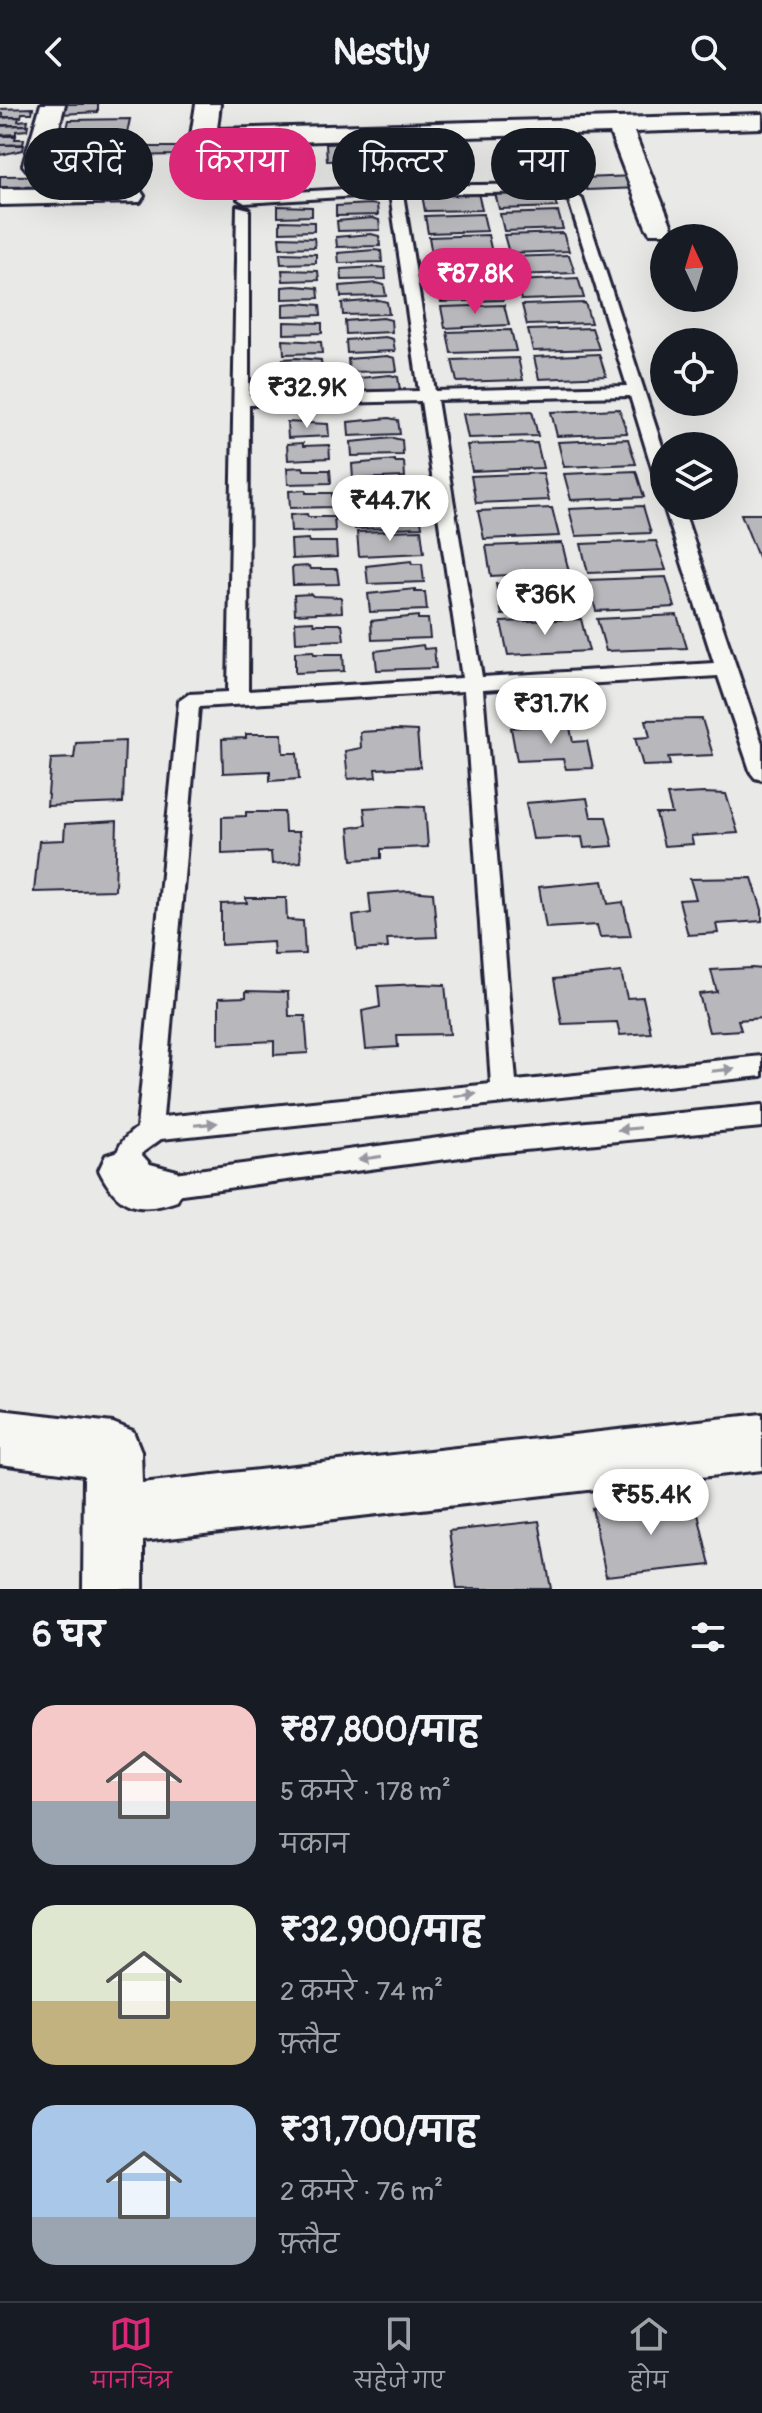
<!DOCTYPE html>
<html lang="hi">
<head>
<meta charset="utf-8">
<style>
	body { margin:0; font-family:Pangolin,"Playpen Sans Deva",sans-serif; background:#242831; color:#f1f3f6; height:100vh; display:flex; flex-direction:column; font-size:30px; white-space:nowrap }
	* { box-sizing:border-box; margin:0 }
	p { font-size:26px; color:#9ea1a6 }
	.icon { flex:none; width:44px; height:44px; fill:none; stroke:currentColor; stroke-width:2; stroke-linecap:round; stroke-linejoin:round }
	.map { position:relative; height:1485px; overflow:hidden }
	.drawer { display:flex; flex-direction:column; background:#171b24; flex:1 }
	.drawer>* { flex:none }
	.hud { position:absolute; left:24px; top:24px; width:714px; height:72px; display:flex; gap:16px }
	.needle { width:52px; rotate:356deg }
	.controls { position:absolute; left:650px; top:120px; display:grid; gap:16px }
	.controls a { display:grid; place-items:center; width:88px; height:88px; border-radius:50%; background:#171b24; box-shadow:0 8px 32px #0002; font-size:40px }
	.price { position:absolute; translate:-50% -68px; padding:0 18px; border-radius:28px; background:#fff; color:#222; font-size:26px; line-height:52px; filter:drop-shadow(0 2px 4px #0008) }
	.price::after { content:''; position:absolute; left:50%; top:48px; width:24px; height:18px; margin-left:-12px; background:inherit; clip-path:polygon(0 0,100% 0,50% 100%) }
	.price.selected { background:#db2777; color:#fff }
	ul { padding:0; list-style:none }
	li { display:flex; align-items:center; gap:24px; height:200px; padding:0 32px }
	li span { display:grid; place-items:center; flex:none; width:224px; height:160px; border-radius:24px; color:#555 }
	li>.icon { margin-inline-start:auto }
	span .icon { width:96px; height:96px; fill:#fffc; stroke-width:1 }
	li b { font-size:34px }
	h2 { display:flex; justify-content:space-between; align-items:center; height:96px; padding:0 32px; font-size:34px }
	.tag { padding:0 28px; border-radius:36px; background:#171b24; box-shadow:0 8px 32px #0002; font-size:28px; line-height:72px }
	.tag.selected { background:#db2777; color:#fff }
	header { display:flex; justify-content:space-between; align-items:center; height:104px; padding:0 32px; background:#171b24; font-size:36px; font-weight:800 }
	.dock { display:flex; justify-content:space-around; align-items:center; height:112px; border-top:2px solid #363941; background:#171b24; font-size:22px; color:#9ea1a6 }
	.dock a { display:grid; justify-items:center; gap:4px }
	.dock .selected { color:#db2777 }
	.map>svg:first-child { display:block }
	.building { fill:#b8b8bc; stroke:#22223b; stroke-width:2 }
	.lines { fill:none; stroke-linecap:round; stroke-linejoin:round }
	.lane-casing { stroke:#22223b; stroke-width:6 }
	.street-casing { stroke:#22223b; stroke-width:6 }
	.lane { fill:#f6f6f2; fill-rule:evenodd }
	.street { fill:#f6f6f2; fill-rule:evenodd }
	.oneway { fill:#9797a0 }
</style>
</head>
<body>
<header><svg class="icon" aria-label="back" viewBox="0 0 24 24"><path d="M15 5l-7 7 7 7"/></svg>Nestly<svg class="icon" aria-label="search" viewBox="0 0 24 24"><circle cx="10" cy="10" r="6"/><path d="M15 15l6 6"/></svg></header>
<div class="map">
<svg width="762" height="1485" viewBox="0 0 762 1485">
	<rect width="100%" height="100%" fill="#e9e9e7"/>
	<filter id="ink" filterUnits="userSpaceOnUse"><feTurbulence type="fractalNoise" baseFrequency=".0125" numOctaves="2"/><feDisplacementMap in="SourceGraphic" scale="16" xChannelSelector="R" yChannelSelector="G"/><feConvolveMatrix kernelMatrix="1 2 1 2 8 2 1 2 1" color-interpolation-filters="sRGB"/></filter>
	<g filter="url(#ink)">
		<!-- building -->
		<path class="building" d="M62,0H98V8L61,10Z
			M33,4L32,9H22L21,13H3V10H0V5Z
			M19,13L18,17L28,16L27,21H0V14Z
			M130,15L127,29H66L69,16Z
			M28,21L27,26L16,27V30L0,31V22Z
			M0,32H16L15,35H24L23,40L0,41Z
			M126,32L121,60L59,61L66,33Z
			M353,39L354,56L327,57L326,40Z
			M378,39H409L411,52H380Z
			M0,41H24L23,46L0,51Z
			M135,43H177V51L125,52L126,48L134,47Z
			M503,55H515L519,68H506Z
			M530,58H581L584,72H533Z
			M119,71L115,91L0,92V72Z
			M635,72L640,84L587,86L583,74Z
			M552,87L557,103L499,105L495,89Z
			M478,89L482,106L425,107L422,91Z
			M370,100L377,101L378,111L336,112V102Z
			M278,102L312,103V112L278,113Z
			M558,108L563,125L504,127L500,110Z
			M483,110L487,127L428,129L425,112Z
			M372,114L379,116L380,126L338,127L337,117Z
			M280,117L314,118V127L280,128Z
			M563,129L569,147L509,149L504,131Z
			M371,130L379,132L380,142L337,143L336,133Z
			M488,131L492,149L432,151L429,133Z
			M279,133L314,134L315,143L280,144Z
			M374,146L381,147L382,158L339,159L338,149Z
			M280,149L316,150V159L281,160Z
			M569,151L575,169L514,171L509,153Z
			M493,153L497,171L436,173L433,155Z
			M377,163L385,164L386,175L342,176L341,165Z
			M282,166L318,167L319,176L283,177Z
			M578,174L584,194L521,196L516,177Z
			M499,177L503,196L441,198L437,179Z
			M377,179L384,181L386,192L341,193L340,182Z
			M295,182L318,184L319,194L282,195V183Z
			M379,196L387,198L389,210L343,211L342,199Z
			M297,199L320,201L321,211L283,212V200Z
			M585,199L591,219L527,221L522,201Z
			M504,201L509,221L445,224L441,203Z
			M383,214L391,216L392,228L346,230L345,217Z
			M284,218L322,219V229L284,230Z
			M592,224L599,245L533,247L528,226Z
			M511,226L516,247L451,249L447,228Z
			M385,233L393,235L395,247L347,249L346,236Z
			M283,236L321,238L322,249L284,250Z
			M599,250L606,272L539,275L534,253Z
			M387,252L395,254L397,267L349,268L348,255Z
			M297,254L321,256L322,267L283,269V255Z
			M518,254L523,276L457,278L452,256Z
			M390,271L398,273L400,286L351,288L350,275Z
			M300,273L324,276L325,287L285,288V274Z
			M619,305L627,329L557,332L551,308Z
			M532,307L538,332L468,334L463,310Z
			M389,314L398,316L400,330L349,332L348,318Z
			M287,318L328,320L329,332L288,334Z
			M393,334L402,336L403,351L352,352L351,338Z
			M628,335L636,360L564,363L558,338Z
			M303,339V342L329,341L330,354L288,356L287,340Z
			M537,339L543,364L472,367L467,341Z
			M395,356V358H404L405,373L353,375L352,360Z
			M303,363L304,366H330L331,379L288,380L287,364Z
			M636,367L644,393L571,396L564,370Z
			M543,369L549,396L476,399L471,372Z
			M407,377L411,399L352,402L348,380Z
			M306,386V389H332L333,403L290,404L289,387Z
			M419,400L422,423L355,425L353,402Z
			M643,402L651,429L576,432L569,405Z
			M552,404L559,432L484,435L478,407Z
			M307,410L308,413H334L335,427L291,428L290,411Z
			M741,410H762V463Z
			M421,426L424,449L359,452L357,428Z
			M308,435L309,438H336L337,453L292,455L291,436Z
			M656,437L666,466L588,469L581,440Z
			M562,439L569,468L491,472L486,442Z
			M411,457L412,460H422L424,478L368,480L366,462Z
			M309,462L310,465H337L339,480L293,481L292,463Z
			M666,473L675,503L596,507L588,476Z
			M573,477L581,508L502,511L496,480Z
			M415,485V488H425L427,506L370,508L368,490Z
			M311,490L313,492L341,493L342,508L295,510L294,491Z
			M677,511L687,544L606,547L597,515Z
			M418,512V515H428L430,534L372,536L371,517Z
			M581,515L589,547L508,551L501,518Z
			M313,517L314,520H342L344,536L296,538L295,518Z
			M423,541L424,545L434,544L436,564L377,566L375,547Z
			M313,547L314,550H343L344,567L295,569V548Z
			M702,615L713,651L668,653L670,661L643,662L635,634L650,633L646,616Z
			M569,619L573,638L587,637L593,664L566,665L563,655L517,657L511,624Z
			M395,626L417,627L420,663L375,665L376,673L348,675L345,647L361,644L360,628Z
			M246,630H282L283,649H297L299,675L270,677V667L223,669L222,635L246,634Z
			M125,637L123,699L47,702L51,655L74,654L76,639Z
			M704,689L726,690L738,729L691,732L693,740L664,742L656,710H672L667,691Z
			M587,694L591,713H606L613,742L584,744L582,733L533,735L526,699Z
			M402,702L425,703L428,743L381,745V754L352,756L349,724L366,721L364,704Z
			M246,708H284L285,728H299L301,758L272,760L271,748L222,750V713L246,712Z
			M117,717L115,786L34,788L39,737L64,736L65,720Z
			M752,774L762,806V817L716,820L718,829L688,831L679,796L696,795L690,775Z
			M603,777L608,800L623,798L631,832L600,833L597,821L546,824L539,783Z
			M409,787L433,789L437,833L387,835L388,844L357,846L353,812L371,809L369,790Z
			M246,794H286L287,816L303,817L305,850L274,851L273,838L221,841V800L247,799Z
			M752,864L762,865V914L738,916L741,926L709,928L699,890L717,888L711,866Z
			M621,868L627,894L643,893L651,929L620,931L617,918L562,920L554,875Z
			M420,880L445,881L450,930L397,931L398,943L366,945L362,907L380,903L378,882Z
			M246,887L288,888L289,912H305L308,949L274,951V937L219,940V894L246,893Z
			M694,1393L710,1461L606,1472L592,1404Z
			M539,1417L551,1485H457L449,1427Z"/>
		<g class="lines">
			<!-- lane casing -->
			<g class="lane-casing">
				<path id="lane" d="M549,80L567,84L582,95L664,348V379L655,374L630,292L437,296L482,573L714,559L664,402H682L762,639V676L755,674L751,669L718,572L483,586L516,977L762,952V972L161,1035L143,1048L133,1074L124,1077L115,1074L111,1066C117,1047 120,1035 137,1024L179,597L189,590L228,588L237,102L249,105V291L419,287L390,90L245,99L238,95L245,91L396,82ZM549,88L569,97L627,282L435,287L403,90ZM421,297L462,574L248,587L249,301ZM464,587L491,980L163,1013L199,603Z
					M762,1001V1023L484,1050L159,1093L150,1090L146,1082L150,1074L159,1071L484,1028Z"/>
			</g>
			<!-- street casing -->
			<g class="street-casing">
				<path id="street" d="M41,0H65L49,61L45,66H27L23,61Z
					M196,0H220L217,25L762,10V24L634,28L672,123L668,129H650L646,123L610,29L215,40L211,70L207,75H189L185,70Z
					M131,84L140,86L144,92L140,98L0,101V85Z
					M124,1045L142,1051L150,1060L177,1067L184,1082L177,1097C137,1111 117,1103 99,1066L106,1051Z
					M0,1306L113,1319L133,1327L141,1347L142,1379L762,1310V1366L143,1437V1485H83L84,1371L0,1360Z"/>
			</g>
			<!-- lane -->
			<use href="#lane" class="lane"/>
			<!-- street -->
			<use href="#street" class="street"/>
		</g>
		<!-- one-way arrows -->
		<defs><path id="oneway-solid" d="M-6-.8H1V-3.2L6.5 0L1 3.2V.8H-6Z" transform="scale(2)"/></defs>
		<g class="oneway">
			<use href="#oneway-solid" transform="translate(723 966) rotate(-6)"/>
			<use href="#oneway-solid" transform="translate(465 991) rotate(-6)"/>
			<use href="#oneway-solid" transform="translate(206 1020) rotate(-6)"/>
			<use href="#oneway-solid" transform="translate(629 1025) rotate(174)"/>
			<use href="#oneway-solid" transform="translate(370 1054) rotate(172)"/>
		</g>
	</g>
</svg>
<div class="controls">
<a><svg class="needle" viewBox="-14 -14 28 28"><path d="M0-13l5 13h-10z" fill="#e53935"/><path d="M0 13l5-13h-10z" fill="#9ea1a6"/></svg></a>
<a><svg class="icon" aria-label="locate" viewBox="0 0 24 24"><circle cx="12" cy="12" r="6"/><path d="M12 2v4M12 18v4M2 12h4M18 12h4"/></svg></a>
<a><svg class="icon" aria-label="layers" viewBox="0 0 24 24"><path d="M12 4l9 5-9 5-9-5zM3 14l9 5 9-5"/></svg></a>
</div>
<b class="price selected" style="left:475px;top:212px">₹87.8K</b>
<b class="price" style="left:307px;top:326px">₹32.9K</b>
<b class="price" style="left:390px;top:439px">₹44.7K</b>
<b class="price" style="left:545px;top:533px">₹36K</b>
<b class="price" style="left:551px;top:642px">₹31.7K</b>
<b class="price" style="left:651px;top:1433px">₹55.4K</b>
<div class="hud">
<a class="tag">खरीदें</a>
<a class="tag selected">किराया</a>
<a class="tag">फ़िल्टर</a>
<a class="tag">नया</a>
</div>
</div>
<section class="drawer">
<h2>6 घर<svg class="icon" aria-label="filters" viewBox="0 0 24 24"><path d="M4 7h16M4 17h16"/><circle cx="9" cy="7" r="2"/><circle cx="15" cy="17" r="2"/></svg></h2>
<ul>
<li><span style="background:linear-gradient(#f6c9c9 60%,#9aa5b1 0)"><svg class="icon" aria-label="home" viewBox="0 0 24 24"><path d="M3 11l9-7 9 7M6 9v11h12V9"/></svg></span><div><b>₹87,800/माह</b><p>5 कमरे · 178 m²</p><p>मकान</p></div></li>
<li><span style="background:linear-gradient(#dfe7d0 60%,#c2b280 0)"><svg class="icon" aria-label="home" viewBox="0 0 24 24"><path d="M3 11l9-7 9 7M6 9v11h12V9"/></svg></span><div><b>₹32,900/माह</b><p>2 कमरे · 74 m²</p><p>फ़्लैट</p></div></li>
<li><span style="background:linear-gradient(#a9c7e8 70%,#9aa5b1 0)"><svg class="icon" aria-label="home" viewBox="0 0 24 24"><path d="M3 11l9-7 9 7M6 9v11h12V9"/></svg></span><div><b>₹31,700/माह</b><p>2 कमरे · 76 m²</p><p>फ़्लैट</p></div></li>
</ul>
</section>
<nav class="dock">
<a class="selected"><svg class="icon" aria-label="map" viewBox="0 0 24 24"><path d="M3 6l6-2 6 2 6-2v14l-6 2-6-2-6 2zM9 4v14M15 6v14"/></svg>मानचित्र</a>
<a><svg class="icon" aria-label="saved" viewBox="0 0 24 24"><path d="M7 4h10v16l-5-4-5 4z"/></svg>सहेजे गए</a>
<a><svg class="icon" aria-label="home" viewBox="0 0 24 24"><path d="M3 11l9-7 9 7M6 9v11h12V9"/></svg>होम</a>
</nav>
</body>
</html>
